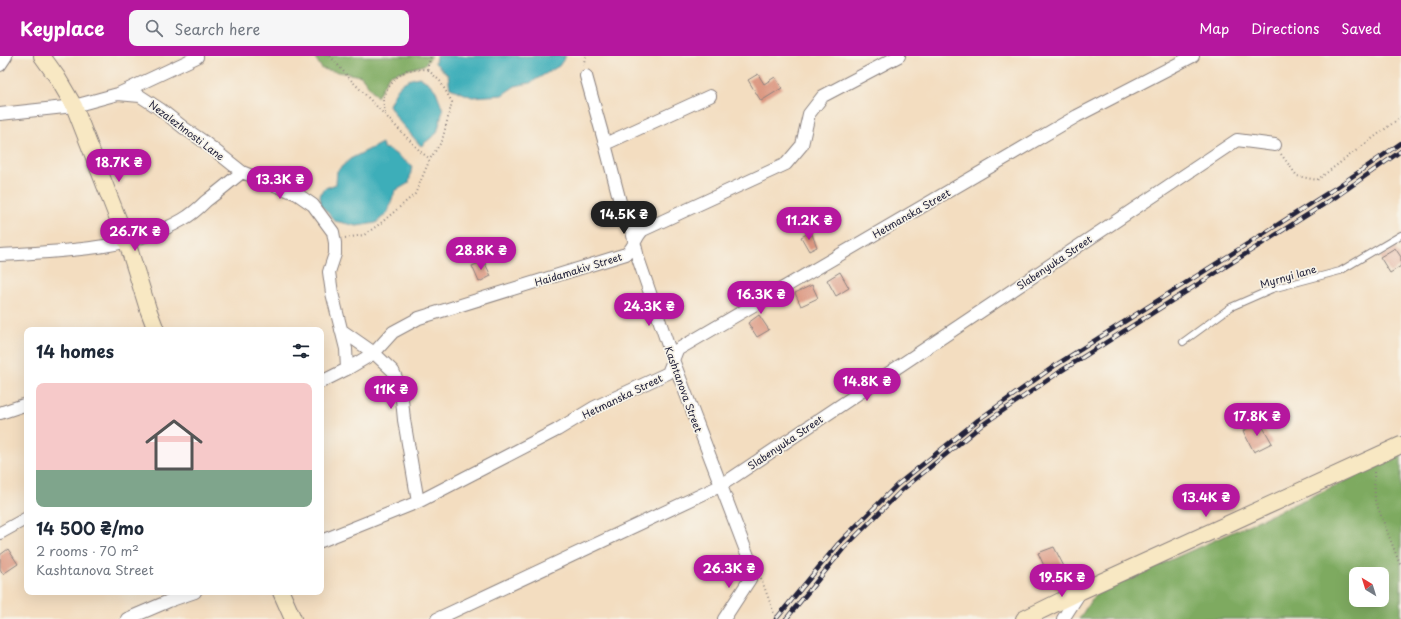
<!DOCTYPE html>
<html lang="en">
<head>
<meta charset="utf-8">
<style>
	body { margin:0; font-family:"Playpen Sans",sans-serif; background:#f6f6f7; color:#1f2937; height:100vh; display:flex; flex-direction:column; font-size:15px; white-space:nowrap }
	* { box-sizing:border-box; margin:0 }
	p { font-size:13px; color:#747a83 }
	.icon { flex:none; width:22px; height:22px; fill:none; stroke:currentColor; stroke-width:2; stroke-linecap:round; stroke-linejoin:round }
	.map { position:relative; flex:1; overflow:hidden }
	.side { position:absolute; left:24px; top:271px; width:300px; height:268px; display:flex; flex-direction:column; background:#fff; border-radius:8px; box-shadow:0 4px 16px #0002 }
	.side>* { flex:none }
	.needle { width:26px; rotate:322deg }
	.fabs { position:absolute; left:1349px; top:511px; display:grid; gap:8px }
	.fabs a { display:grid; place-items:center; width:40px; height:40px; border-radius:8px; background:#fff; box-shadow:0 4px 16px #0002; font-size:20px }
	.price { position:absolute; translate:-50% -34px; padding:0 9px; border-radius:14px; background:#b5179e; color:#fff; font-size:13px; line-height:26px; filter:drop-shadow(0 1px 2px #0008) }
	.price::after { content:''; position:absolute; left:50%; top:24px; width:12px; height:9px; margin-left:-6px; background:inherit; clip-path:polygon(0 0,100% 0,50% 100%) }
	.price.current { background:#222; color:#fff }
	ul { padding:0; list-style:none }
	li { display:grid; align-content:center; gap:8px; height:212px; padding:0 12px }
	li+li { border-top:1px solid #e0e1e3 }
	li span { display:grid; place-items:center; height:124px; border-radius:8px; color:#555 }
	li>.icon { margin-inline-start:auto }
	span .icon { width:72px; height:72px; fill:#fffc; stroke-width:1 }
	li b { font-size:17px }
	h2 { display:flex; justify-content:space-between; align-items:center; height:48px; padding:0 12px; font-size:17px }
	header { display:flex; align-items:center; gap:24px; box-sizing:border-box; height:56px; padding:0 20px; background:#b5179e; color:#fff }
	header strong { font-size:19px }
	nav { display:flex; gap:22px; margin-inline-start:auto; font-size:14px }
	.search { width:280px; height:36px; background:#f6f6f7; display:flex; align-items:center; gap:10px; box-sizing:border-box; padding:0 14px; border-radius:8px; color:#747a83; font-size:15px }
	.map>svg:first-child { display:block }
	.forest { fill:#7eaa61; stroke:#50664e; fill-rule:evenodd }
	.water { fill:#3eaeb9; stroke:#30687a }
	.building { fill:#db9680 }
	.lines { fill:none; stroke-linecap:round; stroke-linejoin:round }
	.lane-casing { stroke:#8a807e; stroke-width:8 }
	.street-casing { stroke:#8a807e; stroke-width:14 }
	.secondary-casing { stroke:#8a807e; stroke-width:18 }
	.path { stroke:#8a807e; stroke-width:2; stroke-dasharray:1 3; stroke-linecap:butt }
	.lane { stroke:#fff; stroke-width:6 }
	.street { stroke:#fff; stroke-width:12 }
	.secondary { stroke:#f8e8c3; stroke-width:16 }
	.rail-casing { stroke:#22223b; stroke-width:4.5 }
	.rail { stroke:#f7f3e8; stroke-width:3; stroke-dasharray:9; stroke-linecap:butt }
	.labels { text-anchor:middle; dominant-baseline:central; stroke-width:3.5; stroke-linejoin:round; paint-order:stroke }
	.street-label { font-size:10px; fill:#22223b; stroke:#f7f3e8 }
</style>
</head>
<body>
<header>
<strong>Keyplace</strong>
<div class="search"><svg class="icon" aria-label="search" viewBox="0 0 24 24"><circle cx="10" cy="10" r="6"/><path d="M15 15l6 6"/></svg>Search here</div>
<nav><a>Map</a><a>Directions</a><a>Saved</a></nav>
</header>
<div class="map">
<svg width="1401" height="563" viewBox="0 0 1401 563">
	<rect width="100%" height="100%" fill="#f7f3e8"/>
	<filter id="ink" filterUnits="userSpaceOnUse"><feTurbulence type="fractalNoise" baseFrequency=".025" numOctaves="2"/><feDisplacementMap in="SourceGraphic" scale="8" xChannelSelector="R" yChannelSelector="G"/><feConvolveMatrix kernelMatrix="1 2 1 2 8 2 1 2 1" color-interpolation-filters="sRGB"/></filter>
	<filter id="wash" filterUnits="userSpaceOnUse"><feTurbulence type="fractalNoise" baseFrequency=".012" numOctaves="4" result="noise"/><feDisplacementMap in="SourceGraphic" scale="16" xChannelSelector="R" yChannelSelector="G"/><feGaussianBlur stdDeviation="0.9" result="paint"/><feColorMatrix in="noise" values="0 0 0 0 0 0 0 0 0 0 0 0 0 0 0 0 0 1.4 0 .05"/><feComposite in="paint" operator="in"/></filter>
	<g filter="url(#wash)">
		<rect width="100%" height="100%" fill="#f3ddc0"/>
		<!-- forest -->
		<path class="forest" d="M314,0H432L424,9L389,19L377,41L361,20L322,13Z
			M1401,400V563H1079L1095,538ZM1356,518H1382V544H1356Z"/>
		<!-- water -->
		<path class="water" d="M436,0H566L559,10L530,27L515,30L502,39L472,41L450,32L448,19L435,7Z
			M419,21L429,27L436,35L443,54L437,77L421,90L398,64L389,49C397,32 399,25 419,21Z
			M382,87L383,92L390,94L412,110L409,127L395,135L388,156L376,167L357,170L335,165L321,149L320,139L323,133L336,128L337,115L350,103Z"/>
		<g id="blocks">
			<!-- building -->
			<path class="building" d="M758,18L764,28L775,21L782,32L761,45L748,24Z
				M811,176L817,191L809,195L801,181Z
				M1395,192L1401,201V210L1390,217L1380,201Z
				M484,205L491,220L479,226L472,210Z
				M840,216L849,232L836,240L827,224Z
				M812,229L818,242L801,250L795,237Z
				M759,259L769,274L757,281L748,267Z
				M1260,366L1272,387L1254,396L1243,375Z
				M1054,491L1072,526L1055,533L1038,497Z
				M8,493L18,508L3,518L0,513V499Z"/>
		</g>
	</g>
	<g filter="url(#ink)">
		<use href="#blocks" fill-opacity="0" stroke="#8a807e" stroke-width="1"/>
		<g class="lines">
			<!-- lane casing -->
			<g class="lane-casing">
				<path id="lane" d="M1183,286L1231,251L1272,233L1340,215L1401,179"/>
			</g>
			<!-- street casing -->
			<g class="street-casing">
				<path id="street" d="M0,9L6,0
					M586,20L605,88L624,161L632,175L638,202L673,304L751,508L750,523L724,563
					M118,38L140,40L160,53L184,72L203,85L242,116L297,138L313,149L333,176L335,187V198L329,216L332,237L346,293L347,313
					M0,58L74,50L118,38L197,1
					M605,88L710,40
					M0,199C61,195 128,195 182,164C191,159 199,152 206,145C218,136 230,126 242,116
					M341,274L374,297L393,315L401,333L404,364L418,446
					M321,326L347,313L374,297L393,276L419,262L626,198C635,191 635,181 643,174L786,108L802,89L809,58L823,40L899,0
					M0,357L27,348
					M0,477L27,462
					M321,485L418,446L557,374L595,351L668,317L677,294L1077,60L1193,0
					M127,563L169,545L195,536
					M437,563L720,430L1237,84L1275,89
					M1063,563L1081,535"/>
			</g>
			<!-- secondary casing -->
			<g class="secondary-casing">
				<path id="secondary" d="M42,0L57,21L74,50L127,186L148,253L156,274
					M281,536L293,563
					M1024,563L1081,535L1401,389"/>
			</g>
			<!-- path -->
			<path class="path" d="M330,0L351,24L421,96L430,103
				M583,9L586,0
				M385,57L383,44L387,33L397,21L407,14L427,13L431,0
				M1281,98L1297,120L1317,124L1401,61
				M345,182L364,179L381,167L415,138L430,103L442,85L452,46L440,25L427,13
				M1374,416L1375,444L1401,511
				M761,522L776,563"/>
			<!-- lane -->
			<use href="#lane" class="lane"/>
			<!-- street -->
			<use href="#street" class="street"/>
			<!-- secondary -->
			<use href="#secondary" class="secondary"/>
			<!-- rail casing -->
			<g class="rail-casing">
				<path id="rail" d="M776,563L838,488L897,429L978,364L1056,309L1334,133L1401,87
					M786,563L844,492L902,434L982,369L1061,315L1337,140L1401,95"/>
			</g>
			<!-- rail -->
			<use href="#rail" class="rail"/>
		</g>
	</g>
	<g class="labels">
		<!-- street labels -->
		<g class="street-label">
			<text transform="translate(187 74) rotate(37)">Nezalezhnosti Lane</text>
			<text transform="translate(911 157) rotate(-30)">Hetmanska Street</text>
			<text transform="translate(1054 206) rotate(-34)">Slabenyuka Street</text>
			<text transform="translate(578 213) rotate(-17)">Haidamakiv Street</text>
			<text transform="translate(1288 220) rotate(-16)">Myrnyi lane</text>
			<text transform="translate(684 333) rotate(70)">Kashtanova Street</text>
			<text transform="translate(622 340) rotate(-26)">Hetmanska Street</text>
			<text transform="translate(785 386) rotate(-34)">Slabenyuka Street</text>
		</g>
	</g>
</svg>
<div class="fabs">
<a><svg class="needle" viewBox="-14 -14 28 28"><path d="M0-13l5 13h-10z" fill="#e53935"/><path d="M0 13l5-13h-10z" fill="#747a83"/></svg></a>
</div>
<b class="price" style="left:119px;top:127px">18.7K ₴</b>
<b class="price" style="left:280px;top:144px">13.3K ₴</b>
<b class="price current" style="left:624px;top:179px">14.5K ₴</b>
<b class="price" style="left:809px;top:185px">11.2K ₴</b>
<b class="price" style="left:135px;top:196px">26.7K ₴</b>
<b class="price" style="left:481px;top:215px">28.8K ₴</b>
<b class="price" style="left:761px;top:259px">16.3K ₴</b>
<b class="price" style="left:649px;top:271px">24.3K ₴</b>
<b class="price" style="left:867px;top:346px">14.8K ₴</b>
<b class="price" style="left:391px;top:354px">11K ₴</b>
<b class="price" style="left:1257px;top:381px">17.8K ₴</b>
<b class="price" style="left:1206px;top:462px">13.4K ₴</b>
<b class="price" style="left:729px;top:533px">26.3K ₴</b>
<b class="price" style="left:1062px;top:542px">19.5K ₴</b>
<section class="side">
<h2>14 homes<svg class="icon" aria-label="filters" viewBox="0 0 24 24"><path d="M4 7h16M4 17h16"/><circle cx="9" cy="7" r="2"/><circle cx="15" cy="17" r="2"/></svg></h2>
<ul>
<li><span style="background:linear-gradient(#f6c9c9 70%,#7fa58c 0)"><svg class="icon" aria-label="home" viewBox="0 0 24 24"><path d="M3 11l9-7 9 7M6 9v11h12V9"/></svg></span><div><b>14 500 ₴/mo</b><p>2 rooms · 70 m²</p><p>Kashtanova Street</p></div></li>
</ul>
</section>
</div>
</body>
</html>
